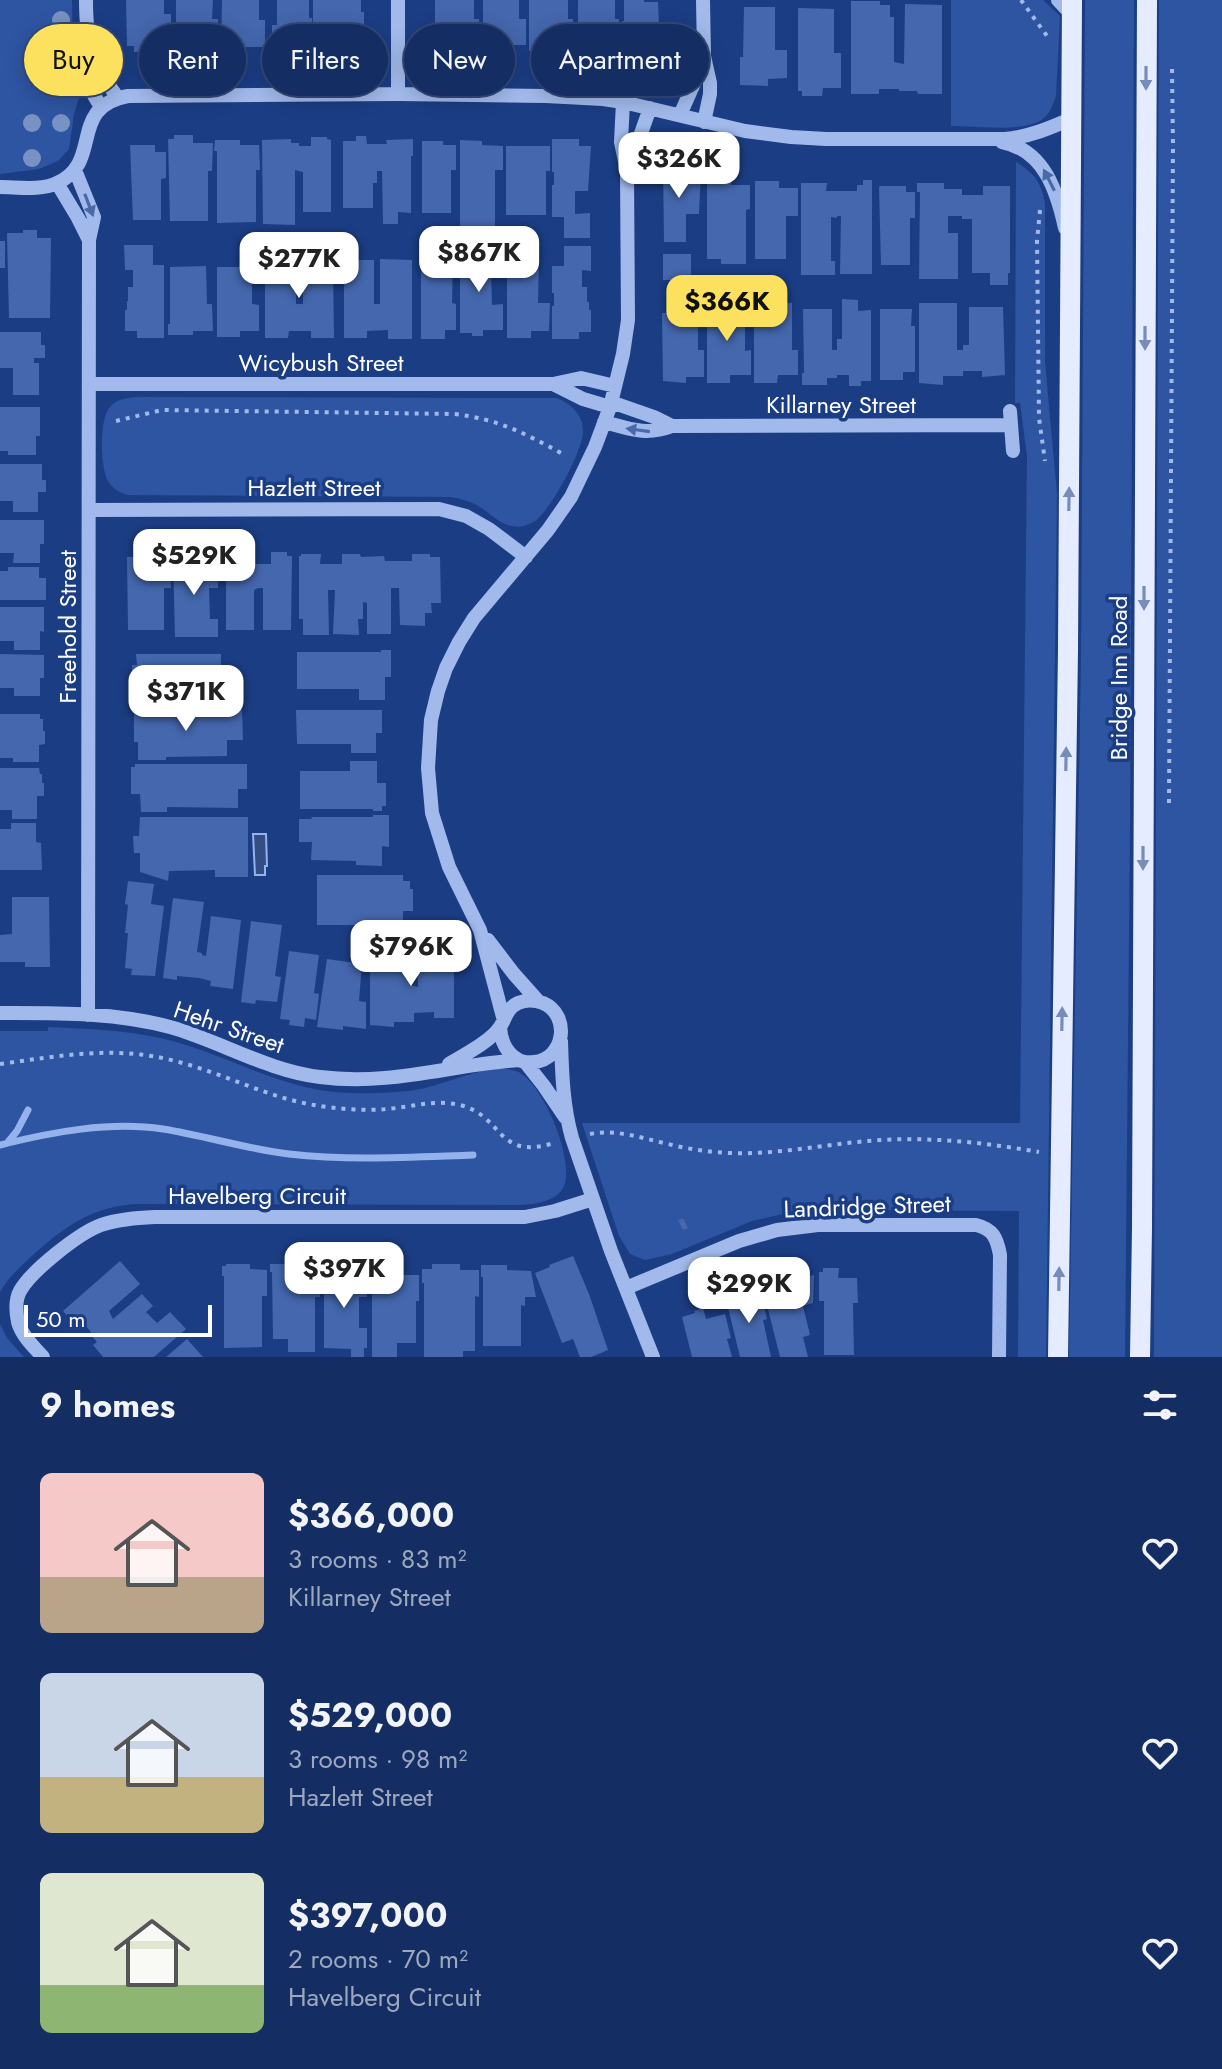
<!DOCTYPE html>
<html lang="en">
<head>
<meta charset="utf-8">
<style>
	body { margin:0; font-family:Jost,sans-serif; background:#213a6c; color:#f1f3f6; height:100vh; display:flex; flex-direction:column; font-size:30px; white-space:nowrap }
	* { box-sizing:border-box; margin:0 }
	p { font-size:26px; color:#9da8be }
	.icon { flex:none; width:44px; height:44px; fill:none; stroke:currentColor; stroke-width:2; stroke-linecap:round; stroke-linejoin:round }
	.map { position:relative; height:1357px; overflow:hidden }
	.drawer { display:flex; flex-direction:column; background:#142e63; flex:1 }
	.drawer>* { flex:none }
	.guide { position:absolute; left:24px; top:24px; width:800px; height:72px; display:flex; gap:16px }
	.scale { position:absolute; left:24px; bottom:20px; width:188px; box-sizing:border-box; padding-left:8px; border:4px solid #fff; border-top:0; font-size:22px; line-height:28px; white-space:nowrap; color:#fff; -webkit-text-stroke:6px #1b3d84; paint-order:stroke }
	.price { position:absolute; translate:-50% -68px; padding:0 18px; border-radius:16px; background:#fff; color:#222; font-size:26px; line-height:52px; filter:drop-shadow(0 2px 4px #0008) }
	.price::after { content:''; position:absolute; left:50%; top:48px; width:24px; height:18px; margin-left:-12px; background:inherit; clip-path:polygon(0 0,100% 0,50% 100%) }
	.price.active { background:#fce15e; color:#111 }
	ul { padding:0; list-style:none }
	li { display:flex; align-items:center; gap:24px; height:200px; padding:0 40px }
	li span { display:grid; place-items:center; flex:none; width:224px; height:160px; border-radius:12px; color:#555 }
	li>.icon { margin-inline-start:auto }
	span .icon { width:96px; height:96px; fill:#fffc; stroke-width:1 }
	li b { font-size:34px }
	h2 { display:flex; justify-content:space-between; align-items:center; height:96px; padding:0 40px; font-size:34px }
	.chip { padding:0 28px; border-radius:36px; background:#142e63; box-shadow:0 4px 20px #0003,0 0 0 2px #334a78; font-size:28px; line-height:72px }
	.chip.active { background:#fce15e; color:#111 }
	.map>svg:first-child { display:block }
	.green { fill:#2e55a2 }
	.water { fill:#344d82; stroke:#94b3ed; stroke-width:2 }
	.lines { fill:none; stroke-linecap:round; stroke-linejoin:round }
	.stream { stroke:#94b3ed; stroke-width:7 }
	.building { fill:#4467ad }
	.path { stroke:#a1baeb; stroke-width:4; stroke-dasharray:4 6; stroke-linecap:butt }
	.minor { stroke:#a1baeb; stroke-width:14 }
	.major { stroke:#e5ecff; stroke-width:20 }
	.tree { fill:#7992c4 }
	.oneway { fill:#768cbb }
	.oneway2 { fill:#4a69a8 }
	.labels { text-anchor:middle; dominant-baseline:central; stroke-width:7; stroke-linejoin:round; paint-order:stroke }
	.street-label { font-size:24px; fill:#fff; stroke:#1b3d84 }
</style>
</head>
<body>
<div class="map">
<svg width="1222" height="1357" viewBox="0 0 1222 1357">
	<rect width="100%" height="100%" fill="#1b3d84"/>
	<!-- green -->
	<path class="green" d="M0,0H72L73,66L81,91L74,114L69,149L58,161L39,169L0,174Z
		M951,0H1043L1060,16L1056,96C1053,104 1051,112 1044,118C1027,133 975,126 951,126Z
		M1085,0H1134L1130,826L1125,1357H1069L1081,660Z
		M1159,0H1222V1357H1154Z
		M1016,162C1034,173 1042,183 1045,204V362L1057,494L1046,1357H1018L1019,1211L831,1210L787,1213L752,1221L672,1254L645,1260L630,1254L619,1236L582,1123H1020L1027,456L1020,403H1015Z
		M139,397L557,398C571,404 582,414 583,429C585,448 550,511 535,521C532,523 527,525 524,526C505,530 494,516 480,507C471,501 461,499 451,497L128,495C120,493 113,489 108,481C100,467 99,419 110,407C118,398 128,398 139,397Z
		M48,1027C89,1029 129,1030 169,1040C230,1056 284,1091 349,1093C373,1094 397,1093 421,1089C446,1084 493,1062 516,1071C542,1080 577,1163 563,1188C555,1202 534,1204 520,1205L134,1204C90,1208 66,1226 34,1254C21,1266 9,1276 0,1292V1031H48Z
		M0,1324L7,1338L24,1357H0Z"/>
	<!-- water -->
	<path class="water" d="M253,834H266L267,866H265V875H255Z"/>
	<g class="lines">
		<!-- stream -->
		<path class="stream" d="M8,1142L17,1131L28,1110
			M0,1145C52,1132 110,1121 163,1129C206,1136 247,1149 289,1154C349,1161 413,1157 473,1155"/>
	</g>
	<!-- building -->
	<path class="building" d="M126,0H164V14H171V39H149V51L134,52V46H127Z
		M176,0H213L212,19H218V47L199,46V51H173L174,38H176Z
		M222,0H259V20H265V47H246V51H221Z
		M277,0H309V18H312V44H293V51H283V48L272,49V25H277Z
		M313,0H361V12H364V31H361V52L348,55V59H327V54H313Z
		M435,0H474V19H479V45H459V52L435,49Z
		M483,0H519V19H526V45H508V52L486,53V49H483Z
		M529,0H568V19H573V47L553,46V51H529Z
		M578,0H615V19H619V45H600V52H588V49H578Z
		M624,0H644V2H658L660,47H648V54H621L622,21H624Z
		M851,1H880V5H890V17H894V62L904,64L905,4L942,5V94H918L917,91H899V89H879V94H851Z
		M744,7H775V50H787V78L768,79V86L740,85V57H743Z
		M798,8L834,9V53H841V88H823L822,96H802V91H798Z
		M174,135H193V143H213L212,171H208V221H170L168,139H174Z
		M356,136H366L367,144H387L386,140L413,139V156H411V213L398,212V224H383L382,171H377V183H373V208H343V141H356Z
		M311,137H327V139L331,140V212H303V172L295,170V225L263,224L262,140L291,139V143H299V146H311Z
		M552,139H579V146H591L588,191H575V214L590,213V238H564V217H552V185H554V172H552Z
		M215,140H240V145H259L260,170H256V222L217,223V151H214Z
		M460,140L482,141V145L503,146V170H495V226H460Z
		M422,141H443V145H456V170H451V213H422Z
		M130,145H155V152H166V178L161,179V220H133Z
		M506,146H550V171H546V215H506Z
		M663,164H689V171H701L699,214H686V242H664Z
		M711,177H731V185H750V209L746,210V264H721V259H707V180H711Z
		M863,180H872V274H840L841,216H837V218L831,217V261H835V275H801V183H827L826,191H857V185H863Z
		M755,181H779V188H798V216H786V259H755Z
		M917,183H944V189H962V195H983V186H1010V273H1008V285H990V273H972V219H962V216H948V233H958V279H919L920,192H917Z
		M881,186H906V192H915V218H910V265H881L879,187Z
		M23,230H37V238H51L50,318H9L7,233H23Z
		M0,241H5V268H0Z
		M124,245H153V265H164V338H137V331H125V310H127V301H128V287H133V270H125Z
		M564,246H591V271L582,270V287H587V302H589V310H591V332H579V339H552V306H554V293H552V266H564Z
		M460,253H498V270H491L492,305L503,304V330H483V336H472V333H460Z
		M663,254H691V280H663Z
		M380,259L412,260V339H388V330L367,331V338H344V260H374V304H380Z
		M539,259L538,303H550L549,331H531V338H507V260Z
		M265,260H296V304H303V265H333L334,338H311V331H289L288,338H265Z
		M421,260H453L452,303L456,304V330H445V339H421Z
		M206,266L207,304H212L213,331H193V335H168V324H170V267Z
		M217,267H252V304L259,305V331H240V337H217Z
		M842,299L858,300V311L871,310V381H861V386H849V375H837V378H827V385H802V373H804L803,309H832V350H837V339H842Z
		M707,303H745V351L751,350V375H730V383H707Z
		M754,303H792V350H798V375H778L777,383H754Z
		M919,303H957V350H963V345H969V307H1003L1005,375L982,377V371H963V376H943V385L919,383Z
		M880,309H912L911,326H915V372H903V380H880Z
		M698,312V350H704V377H686V383L663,381L662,313Z
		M0,332H41V345H45V358H34V363H39V395H13V368H0Z
		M0,407H40V436H36V455H8V451H0Z
		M0,464H42V480H46V492H38V512H13V501H0Z
		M0,520H44V544H40V563H13L14,553H0Z
		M228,552H249V564H271V552H287V556H292L291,630H263V588H258L254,590V630H226V555H228Z
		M301,554H321L320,564H342V554H360L361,557L384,556L385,561H412V554H430V557H440L441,603H431L432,613H425V626L400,625L399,588H391V634H367V603L363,602V619H358L359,635L333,634L335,590H328L329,635H303V619H299V556H301Z
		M127,557H152L153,562L171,563V588H164V630H128Z
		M173,557H199V561H218V588H209L210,619H218V637H175Z
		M8,567H39V578H46V600H0V571H8Z
		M0,607H44V632L40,631V650H14V641H0Z
		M381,650H391V677H385V700H359V689H297V652H381Z
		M0,654L44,655V678H40V696H14V688H0Z
		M136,654H221V688L167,689V697L141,698V679H132V665H137Z
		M242,710L243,740H227V756L166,757V760H138V742H134V711Z
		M296,710H382V733H376V753H351V744H297Z
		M0,714H40V719H43V731H45V744L39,745V762H13V758H0Z
		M350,761H377V783H386V806H382V811H373V809H300V771H350Z
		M135,764H247V789H238V808L167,807V812H141L140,794H131V767H135Z
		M0,768H39L40,774H42V783H44V796H37V819H12V810H0Z
		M373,815H389V847L382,846V866L356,865V861L311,860L312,842H299V819H312L311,817H373Z
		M140,817H248V877H215V870L169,871L168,881L140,872V853H134L133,836H139Z
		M11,823H36V842L41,843L42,870H0V829H11Z
		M317,875H403V881H410V889H413V911H403V931H378V925H317Z
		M128,881L154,884L151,904L164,906L155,976L131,975L132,969L125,968L128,933H125L128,905L125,904Z
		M12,897H49L50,967H25V962H0V935L12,934Z
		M173,898L204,902L197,952L202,953V955L206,956L211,916L241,920L233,989L210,986L211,981L199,978L177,976V980L163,978Z
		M251,921L282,925L275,976L281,977L277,1002L256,1000L255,1004L241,1002Z
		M449,948V967H454V1018H434V1012L414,1013V1022H394V1027L370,1025V958H410V985L418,987L417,949Z
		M289,951L319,955L314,993L319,994L316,1020L305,1018L304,1027L289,1025L290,1020L280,1019Z
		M327,959L362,964L359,1001L366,1002V1029L343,1026V1030L317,1027Z
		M683,1218L688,1228L683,1230L678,1220Z
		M573,1256L589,1294L608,1350L591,1357H580L573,1339L562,1343L535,1273L550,1267L549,1265Z
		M120,1261L140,1284L109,1311L113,1319L142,1294L153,1306L146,1312L157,1323L170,1312L186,1329L154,1357H103L93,1345L97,1342L90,1334L91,1332L85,1325L79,1330L63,1311Z
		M226,1264H250V1269L267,1270V1296H262V1347L224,1348V1276H222V1266H226Z
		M270,1264H302V1270H320V1297H315V1352H288V1339H273L272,1272H270Z
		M432,1264H460V1270H479V1297L475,1296V1351H463V1357H424V1283H422V1269H432Z
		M481,1265H507V1270L531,1271L536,1297H525V1306L521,1305V1346H483V1277H481Z
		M379,1266H399V1275H419V1301H416V1343H397V1357H372V1270H379Z
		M322,1267H346V1271H366L367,1297H359V1328H367V1348H364V1357H351V1349L324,1348V1280H322Z
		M823,1268H839L838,1278H857L858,1303H853L854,1355H824V1301H819V1272H823Z
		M789,1272L791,1281L814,1275L813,1303L803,1306L810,1335L803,1337L808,1357H780L761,1281L769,1279V1277Z
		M756,1292V1295L761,1294L767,1319L763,1320L771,1357H740L726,1299Z
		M703,1308L706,1319L725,1314L731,1338L727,1339L732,1357H692L682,1317L695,1313L694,1311Z
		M187,1339L203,1357H166Z"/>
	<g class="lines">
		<!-- path -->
		<path class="path" d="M1021,0L1047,36V41
			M1040,210L1037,241L1039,418L1045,461
			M116,421L162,410L454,414C498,419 524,433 563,454
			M1169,803L1173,146L1172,67
			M0,1064C60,1056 115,1045 175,1061C223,1073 266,1097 314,1105C337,1109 364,1111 387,1109C412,1107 435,1099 460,1105C504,1116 496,1161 554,1143
			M590,1134C618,1129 641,1138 668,1144C688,1149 708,1152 729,1153C780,1155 830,1143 881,1140C935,1137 987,1143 1039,1152"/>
		<!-- minor -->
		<path class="minor" d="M86,0C86,44 92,63 118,98
			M398,0V94
			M703,0L704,56L710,83V94L704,122
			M1058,0L1072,15
			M84,35C78,67 84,80 101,107
			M680,115L700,70L704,57
			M1002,142C1044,150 1057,191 1065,228
			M75,170L94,217L89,240L88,1015
			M628,170L650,108
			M57,183L78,218L89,240
			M0,187C17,187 41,191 57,183C104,162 67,107 128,96L398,94L546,96L603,99L623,102L745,131L791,137L826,139H1005C1029,137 1050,128 1073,118
			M90,384H553L581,378L615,386
			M553,384L583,399L610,407
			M611,402L654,417L672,426
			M1010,411L1013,451
			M604,422C630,429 646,436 672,426L1010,425
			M89,510L439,509L466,516L489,529L526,557
			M488,940L514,974L538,1001
			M0,1013C56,1013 115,1012 170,1027C220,1041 268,1071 320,1077C390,1086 450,1065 519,1060
			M503,1017L480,930L449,867L432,813L428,768L431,720L438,691L446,668L459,642L474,618L548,530L571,497L595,447L610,407L623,354L628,320L627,171L621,142L623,102
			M561,1041C562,1074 563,1106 572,1138L611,1251L653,1357
			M525,1062L544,1086L565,1117
			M449,1064C464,1055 491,1041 500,1027C506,1018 506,1009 518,1003C525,1000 535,1000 543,1003C571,1015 565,1059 534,1062C513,1065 501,1046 500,1027
			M626,1288L739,1241L777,1230L818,1225H976C993,1229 997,1238 1000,1255L999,1357
			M43,1357C33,1346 22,1336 18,1322C16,1312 15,1300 20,1291C31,1271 79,1233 101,1225C118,1219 138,1218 156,1217H525L555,1211L593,1199"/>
		<!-- major -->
		<path class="major" d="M1058,1357L1068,649L1072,0
			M1140,1357L1142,1228L1147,0"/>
	</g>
	<!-- trees -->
	<g class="tree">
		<circle cx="61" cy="20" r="9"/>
		<circle cx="60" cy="45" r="9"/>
		<circle cx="32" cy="123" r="9"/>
		<circle cx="61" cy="123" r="9"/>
		<circle cx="32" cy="158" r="9"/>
	</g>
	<!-- one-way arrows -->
	<defs><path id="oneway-solid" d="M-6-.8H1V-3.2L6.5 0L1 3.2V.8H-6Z" transform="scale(2)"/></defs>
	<g class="oneway">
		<use href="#oneway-solid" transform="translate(1146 78) rotate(90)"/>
		<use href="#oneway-solid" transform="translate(1145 338) rotate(90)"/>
		<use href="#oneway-solid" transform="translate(1069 499) rotate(-89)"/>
		<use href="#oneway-solid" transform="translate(1144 598) rotate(90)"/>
		<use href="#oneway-solid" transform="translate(1066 759) rotate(-89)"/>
		<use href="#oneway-solid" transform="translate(1143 858) rotate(90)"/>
		<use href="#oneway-solid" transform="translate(1062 1019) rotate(-89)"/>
		<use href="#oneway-solid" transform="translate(1059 1279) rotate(-89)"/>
	</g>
	<g class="oneway2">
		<use href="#oneway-solid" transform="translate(1049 180) rotate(-117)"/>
		<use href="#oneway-solid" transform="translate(89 205) rotate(69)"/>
		<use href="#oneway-solid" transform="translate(638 430) rotate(-172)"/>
	</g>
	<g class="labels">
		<!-- street labels -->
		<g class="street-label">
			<text x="321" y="362">Wicybush Street</text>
			<text x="841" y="404">Killarney Street</text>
			<text x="314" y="487">Hazlett Street</text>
			<text transform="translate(67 627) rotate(-90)">Freehold Street</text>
			<text transform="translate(1118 678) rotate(-90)">Bridge Inn Road</text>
			<text transform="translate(229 1027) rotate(19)">Hehr Street</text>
			<text x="257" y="1195">Havelberg Circuit</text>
			<text transform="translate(867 1206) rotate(-2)">Landridge Street</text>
		</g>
	</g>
</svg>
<div class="scale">50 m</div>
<b class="price" style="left:679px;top:200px">$326K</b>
<b class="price" style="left:479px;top:294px">$867K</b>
<b class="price" style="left:299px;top:300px">$277K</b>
<b class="price active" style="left:727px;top:343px">$366K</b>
<b class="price" style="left:194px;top:597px">$529K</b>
<b class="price" style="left:186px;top:733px">$371K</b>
<b class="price" style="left:411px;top:988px">$796K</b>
<b class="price" style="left:344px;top:1310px">$397K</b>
<b class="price" style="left:749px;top:1325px">$299K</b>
<div class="guide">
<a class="chip active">Buy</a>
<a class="chip">Rent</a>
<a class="chip">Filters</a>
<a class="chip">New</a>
<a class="chip">Apartment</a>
</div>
</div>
<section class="drawer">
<h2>9 homes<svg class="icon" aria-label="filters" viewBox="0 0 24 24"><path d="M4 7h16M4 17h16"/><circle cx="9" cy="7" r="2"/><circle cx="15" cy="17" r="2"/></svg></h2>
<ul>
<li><span style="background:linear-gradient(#f6c9c9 65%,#b9a48a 0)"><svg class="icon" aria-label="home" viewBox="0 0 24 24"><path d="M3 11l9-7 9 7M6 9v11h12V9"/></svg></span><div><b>$366,000</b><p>3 rooms · 83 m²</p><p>Killarney Street</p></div><svg class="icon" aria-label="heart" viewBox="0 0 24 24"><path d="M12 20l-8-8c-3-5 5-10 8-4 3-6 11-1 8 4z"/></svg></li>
<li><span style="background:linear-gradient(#c9d6e8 65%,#c2b280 0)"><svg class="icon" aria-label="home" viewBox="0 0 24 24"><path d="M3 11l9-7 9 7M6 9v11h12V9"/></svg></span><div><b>$529,000</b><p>3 rooms · 98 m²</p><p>Hazlett Street</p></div><svg class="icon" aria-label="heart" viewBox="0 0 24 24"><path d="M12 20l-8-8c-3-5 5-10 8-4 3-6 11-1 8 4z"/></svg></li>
<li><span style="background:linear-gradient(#dfe7d0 70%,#8fb573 0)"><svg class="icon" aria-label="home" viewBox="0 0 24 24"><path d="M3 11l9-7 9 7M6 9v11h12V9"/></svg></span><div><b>$397,000</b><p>2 rooms · 70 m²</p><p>Havelberg Circuit</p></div><svg class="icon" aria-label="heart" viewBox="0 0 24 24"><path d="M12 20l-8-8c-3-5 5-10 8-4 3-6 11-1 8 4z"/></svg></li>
</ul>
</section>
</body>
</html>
